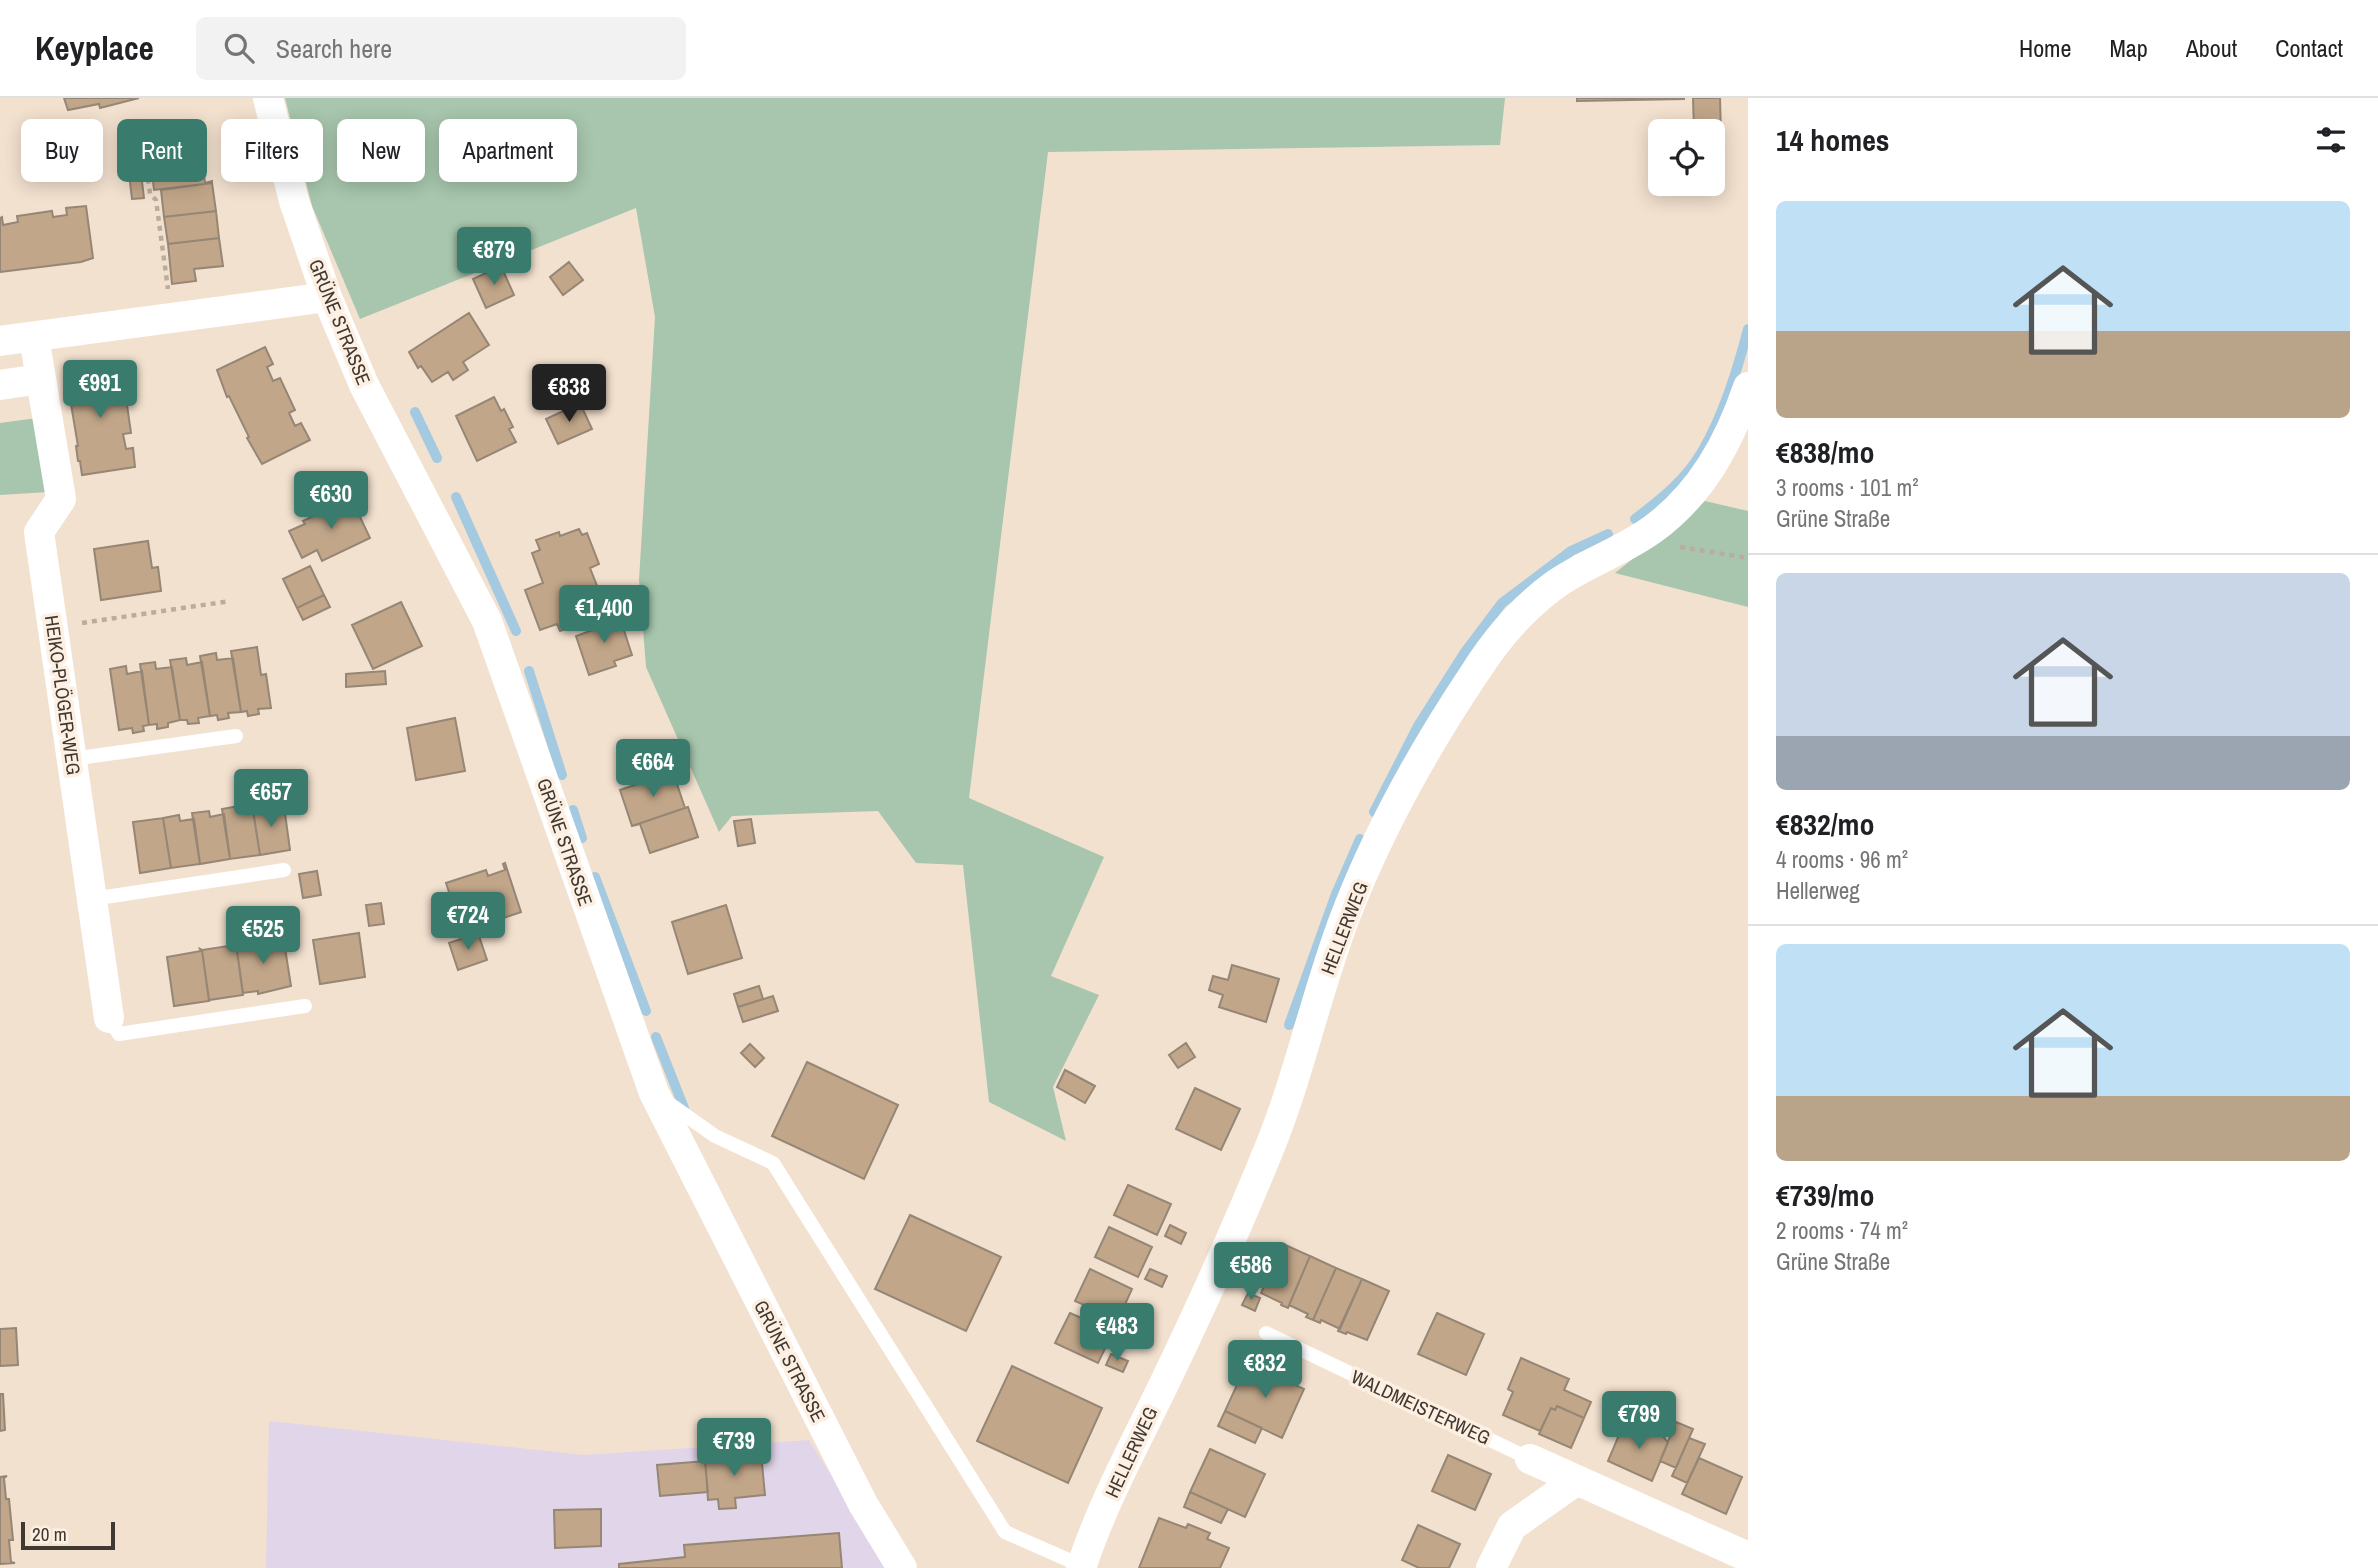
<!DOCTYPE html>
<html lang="en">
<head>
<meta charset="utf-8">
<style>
	body { margin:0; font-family:"Archivo Narrow",sans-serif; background:#f2f2f2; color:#202124; height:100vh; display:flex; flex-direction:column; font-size:26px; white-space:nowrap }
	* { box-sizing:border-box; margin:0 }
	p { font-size:23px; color:#757577 }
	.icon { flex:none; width:38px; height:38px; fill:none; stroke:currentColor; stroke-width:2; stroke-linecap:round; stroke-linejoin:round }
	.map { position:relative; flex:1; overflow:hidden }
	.details { display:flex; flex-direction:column; background:#fff; width:630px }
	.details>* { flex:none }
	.top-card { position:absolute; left:21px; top:21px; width:665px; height:63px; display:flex; gap:14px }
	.tools { position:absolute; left:1648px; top:21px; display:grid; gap:14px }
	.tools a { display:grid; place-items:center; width:77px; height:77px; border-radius:10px; background:#fff; box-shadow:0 4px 18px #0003; font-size:35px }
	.scale { position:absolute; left:21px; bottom:18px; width:94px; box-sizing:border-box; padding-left:7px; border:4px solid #403932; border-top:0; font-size:19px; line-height:24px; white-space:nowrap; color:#403932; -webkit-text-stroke:5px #fdefe1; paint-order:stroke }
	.price { position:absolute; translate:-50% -60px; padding:0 16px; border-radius:7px; background:#397c6e; color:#fff; font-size:23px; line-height:46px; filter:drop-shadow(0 2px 4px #0008) }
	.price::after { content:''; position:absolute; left:50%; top:42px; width:21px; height:16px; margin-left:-10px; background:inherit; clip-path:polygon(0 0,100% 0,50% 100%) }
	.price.current { background:#222; color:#fff }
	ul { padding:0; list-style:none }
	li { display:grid; align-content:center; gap:14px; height:371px; padding:0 28px }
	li+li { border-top:2px solid #e0e0e0 }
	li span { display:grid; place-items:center; height:217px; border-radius:10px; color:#555 }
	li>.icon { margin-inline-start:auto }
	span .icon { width:126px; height:126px; fill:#fffc; stroke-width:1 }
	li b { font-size:30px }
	h2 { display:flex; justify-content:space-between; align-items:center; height:84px; padding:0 28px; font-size:30px }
	.chip { padding:0 24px; border-radius:10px; background:#fff; box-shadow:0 4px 18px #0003; font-size:24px; line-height:63px }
	.chip.current { background:#397c6e; color:#fff }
	header { display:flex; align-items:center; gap:42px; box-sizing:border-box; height:98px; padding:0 35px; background:#fff; border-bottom:2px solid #e0e0e0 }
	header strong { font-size:33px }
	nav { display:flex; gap:38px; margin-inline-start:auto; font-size:24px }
	.search { width:490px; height:63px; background:#f2f2f2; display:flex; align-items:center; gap:18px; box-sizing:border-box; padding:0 24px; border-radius:10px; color:#757577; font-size:26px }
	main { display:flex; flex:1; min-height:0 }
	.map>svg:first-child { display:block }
	.commercial { fill:#e1d5e9 }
	.green { fill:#a7c6ad }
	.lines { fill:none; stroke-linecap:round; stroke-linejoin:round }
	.stream { stroke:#a4cae1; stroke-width:10 }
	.building { fill:#c1a689; stroke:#958675; stroke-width:2 }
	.path { stroke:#bbac9e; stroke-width:4.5; stroke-dasharray:5 5; stroke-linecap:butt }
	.lane { stroke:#fff; stroke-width:14 }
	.street { stroke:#fff; stroke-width:30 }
	.labels { text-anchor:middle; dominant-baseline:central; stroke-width:7; stroke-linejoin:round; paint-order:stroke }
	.street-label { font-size:19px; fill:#403932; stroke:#fdefe1 }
</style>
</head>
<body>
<header>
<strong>Keyplace</strong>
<div class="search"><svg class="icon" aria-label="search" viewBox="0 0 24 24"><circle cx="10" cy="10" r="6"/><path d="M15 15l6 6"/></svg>Search here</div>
<nav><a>Home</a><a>Map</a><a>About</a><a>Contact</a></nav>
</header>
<main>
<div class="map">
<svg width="1748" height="1470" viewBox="0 0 1748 1470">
	<rect width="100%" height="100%" fill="#f3e1cf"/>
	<!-- commercial -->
	<path class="commercial" d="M269,1323L584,1357L809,1342L890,1470H266Z"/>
	<!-- green -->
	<path class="green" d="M285,0H1505L1500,47L1048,54L969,700L1104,759L1051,878L1099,897L1053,989L1066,1043L989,1004L963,767L916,765L878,713L732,718L719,734L646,569L639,482L655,219L636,110L360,221L312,108Z
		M37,320L48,394L0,397V325Z
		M1705,403L1748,413V509L1615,475Z"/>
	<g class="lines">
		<!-- stream -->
		<path class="stream" d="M415,314L437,360
			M456,399L516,533
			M1635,421C1656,405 1678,388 1694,366C1720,329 1737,274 1748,231
			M529,573L562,677
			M573,712L582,740
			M1374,714L1418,628L1465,554L1502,505L1571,453L1608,436
			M595,779L646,913
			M1289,927L1336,796L1360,741
			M656,939L684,1010"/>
	</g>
	<!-- building -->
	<path class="building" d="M64,0H139L100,10L99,6L68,12Z
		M1577,0H1684V1L1577,3Z
		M1693,0H1720L1721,36H1713V33H1694Z
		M199,32L202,59L151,66L147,39Z
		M137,41L144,100L132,101L125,42Z
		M202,59L205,85L212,83V85L154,92L151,66Z
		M212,85L216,113L164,119L161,92Z
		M86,108L93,160L81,164L0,174V120L2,119L3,127L18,124L17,118L52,113L53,119L67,117L66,110Z
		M216,113L219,140L168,146L164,119Z
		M219,140L223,168L194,171L196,183L172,186L168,146Z
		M569,164L583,182L563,197L550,179Z
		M501,168L514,197L486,210L473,181Z
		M469,215L489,247L463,264L468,272L453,282L448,274L432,284L421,268L418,270L409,254Z
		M265,249L273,266L267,269L273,283L280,280L295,312L289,315L295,328L301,325L310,342L262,366L247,340L249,339L229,298L227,299L217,272Z
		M121,267L123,286L116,287L119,301L126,300L131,335L123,336L126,351L133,350L135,369L82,377L80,363H78L76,348H78L68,288L70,287L68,274Z
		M494,299L501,313L504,311L513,329L509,331L516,344L477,363L456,318Z
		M580,305L592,331L558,346L546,321Z
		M351,400L370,440L322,463L317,452L302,460L289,433L305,426L303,423Z
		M579,431L582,437L587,435L599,466L590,470L605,508L570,521L573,528L560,533L557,526L540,532L525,492L543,485L532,455L540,452L536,442L559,434L560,438Z
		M148,443L152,470L158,469L161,493L101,502L94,451Z
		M310,468L324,497L297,510L283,481Z
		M324,497L330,509L303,522L297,510Z
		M401,504L422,548L373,571L352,527Z
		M619,517L632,557L614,563L616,568L589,577L576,538L593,532L591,527Z
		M257,549L261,577L266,576L271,610L258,611L259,616L248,618L247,613L241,614L231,553Z
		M216,555L217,562L233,560L241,614L228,615L229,620L218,622L217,617L210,618L200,558Z
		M186,560L187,567L202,564L210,618L198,620L199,625L188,626L187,622H180L170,562Z
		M155,564L156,571L172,569L180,622L168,625V629L157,631V626L149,627L140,566Z
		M126,568L127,576L142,573L149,627L143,628L144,633L133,635L132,630L119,632L110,571Z
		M385,573L386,586L346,589V576Z
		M455,620L465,673L416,682L407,630Z
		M673,674L685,710L688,709L632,728L620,692Z
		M269,704V710L284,708L290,752L260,757L252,707Z
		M239,708L240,714L253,712L260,757L230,761L222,711Z
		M688,709L698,739L650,755L640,726L632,728Z
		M209,713L210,719L224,716L230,761L200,766L192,715Z
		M179,717L180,723L194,721L200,766L171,770L163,720Z
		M163,720L171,770L140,775L133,724Z
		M751,721L755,745L738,748L734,723Z
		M505,765L521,814L462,834L446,785L486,772L488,778L505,772L503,766Z
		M317,773L321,797L303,800L299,776Z
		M381,805L384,826L369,828L366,807Z
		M726,807L742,860L688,876L672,824Z
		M476,829L487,862L458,872L449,845L477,836Z
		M359,835L365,879L320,886L313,842Z
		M281,837H283L291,888L258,896V893L243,895L236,846L281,840Z
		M234,845L236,846L243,897L209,902L202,852L235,847Z
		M200,851L202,852L209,903L174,908L167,859L201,853Z
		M1232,867L1279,881L1266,924L1219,909L1223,897L1209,892L1213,878L1228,882Z
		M759,888L763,901L738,909L734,896Z
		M773,898L778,913L743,924L738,909Z
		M1186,945L1195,959L1178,970L1169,957Z
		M750,946L764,960L755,969L741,955Z
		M807,964L898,1007L864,1081L772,1038Z
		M1065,972L1095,988L1085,1005L1057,989Z
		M1195,990L1240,1011L1221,1052L1176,1031Z
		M1128,1087L1171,1106L1157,1137L1114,1117Z
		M910,1117L1001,1159L966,1233L875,1191Z
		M1170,1127L1186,1135L1181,1146L1165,1138Z
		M1109,1129L1152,1149L1138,1179L1095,1159Z
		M1283,1146L1310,1158L1288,1210L1281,1207L1282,1205L1261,1195Z
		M1310,1158L1336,1170L1313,1222L1306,1219L1308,1216L1289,1207Z
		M1336,1170L1362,1181L1340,1231L1321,1222L1320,1225L1313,1222Z
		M1090,1171L1132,1191L1118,1222L1075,1203Z
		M1150,1171L1167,1178L1162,1189L1145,1181Z
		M1362,1181L1389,1193L1367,1242L1347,1234L1346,1236L1338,1233Z
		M1248,1195L1260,1200L1255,1213L1242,1207Z
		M1131,1213L1147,1220L1142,1231L1126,1224Z
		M1070,1215L1113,1234L1098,1265L1055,1245Z
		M1437,1215L1484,1236L1466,1277L1418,1256Z
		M16,1230L18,1267L0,1268V1231Z
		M1111,1256L1128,1263L1123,1274L1106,1267Z
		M1521,1260L1569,1281L1564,1292L1591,1304L1584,1320L1557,1308L1555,1312L1551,1310L1540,1333L1503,1317L1513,1294L1508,1291Z
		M1247,1265L1304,1291L1282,1340L1225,1313Z
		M1012,1268L1102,1310L1068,1385L977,1343Z
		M0,1296H3L5,1332L0,1333Z
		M1557,1308L1584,1320L1571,1350L1539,1336L1551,1310L1555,1312Z
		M1225,1313L1262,1330L1255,1345L1218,1328Z
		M1676,1324L1693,1331L1676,1370L1660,1363Z
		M1624,1325L1642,1334L1649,1331L1663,1338L1668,1345L1652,1383L1608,1363Z
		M1689,1340L1705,1346L1687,1385L1672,1378Z
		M1210,1351L1265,1376L1245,1419L1190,1394Z
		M761,1355L765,1397L735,1400L736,1410L719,1411L718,1401L708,1402L705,1360Z
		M1448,1357L1491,1376L1475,1412L1432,1393Z
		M1699,1360L1742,1379L1726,1416L1682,1396Z
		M705,1363L708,1394L660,1398L657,1367Z
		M7,1378L4,1380L6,1401H9L13,1442H9L11,1464L15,1465L0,1466V1379Z
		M1190,1394L1228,1411L1221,1425L1184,1409Z
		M601,1411V1448L555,1450L554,1412Z
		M1159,1420L1186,1430L1188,1426L1210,1435L1207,1441L1229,1450L1220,1470H1139Z
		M1418,1427L1460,1446L1449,1470H1419L1402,1462Z
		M839,1435L842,1470H619V1466L685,1459L684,1447Z"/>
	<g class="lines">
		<!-- path -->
		<path class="path" d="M143,41L150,96L156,102L168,191
			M1680,449L1748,460
			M82,525L230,503"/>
		<!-- lane -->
		<path class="lane" d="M72,661L236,638
			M92,801L284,772
			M109,920L119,936L305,908
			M667,1004L715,1038L773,1065L1005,1434L1082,1468
			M1266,1235L1530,1361"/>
		<!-- street -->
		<path class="street" d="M268,0L294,103L327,199L364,287L487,523L654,995L863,1406L902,1470
			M34,239L61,401L39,434L109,920
			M0,243L327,199
			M0,287L40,281
			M1530,1361L1748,1459
			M1081,1470C1102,1406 1135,1346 1164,1286C1201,1209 1237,1130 1269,1051C1300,975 1316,895 1345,819C1378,733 1425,649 1476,573C1497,540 1524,509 1556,486C1586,465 1623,453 1653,431C1701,396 1729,345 1748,289
			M1491,1470L1512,1428L1577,1382"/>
	</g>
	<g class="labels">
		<!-- street labels -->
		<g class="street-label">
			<text transform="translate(340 224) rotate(68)">GRÜNE STRASSE</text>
			<text transform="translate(63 597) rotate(82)">HEIKO-PLÖGER-WEG</text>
			<text transform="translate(565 744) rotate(71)">GRÜNE STRASSE</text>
			<text transform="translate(1344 830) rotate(-69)">HELLERWEG</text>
			<text transform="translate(790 1263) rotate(63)">GRÜNE STRASSE</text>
			<text transform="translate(1421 1309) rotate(25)">WALDMEISTERWEG</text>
			<text transform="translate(1131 1354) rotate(-65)">HELLERWEG</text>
		</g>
	</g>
</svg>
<div class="tools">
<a><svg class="icon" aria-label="locate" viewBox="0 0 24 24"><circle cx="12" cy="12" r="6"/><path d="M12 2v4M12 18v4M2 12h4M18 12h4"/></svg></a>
</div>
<div class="scale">20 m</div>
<b class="price" style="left:494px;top:189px">€879</b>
<b class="price" style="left:100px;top:322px">€991</b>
<b class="price current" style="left:569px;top:326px">€838</b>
<b class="price" style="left:331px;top:433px">€630</b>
<b class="price" style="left:604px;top:547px">€1,400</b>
<b class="price" style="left:653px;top:701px">€664</b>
<b class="price" style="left:271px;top:731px">€657</b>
<b class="price" style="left:468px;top:854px">€724</b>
<b class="price" style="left:263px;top:868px">€525</b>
<b class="price" style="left:1251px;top:1204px">€586</b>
<b class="price" style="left:1117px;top:1265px">€483</b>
<b class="price" style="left:1265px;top:1302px">€832</b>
<b class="price" style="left:1639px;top:1353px">€799</b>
<b class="price" style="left:734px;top:1380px">€739</b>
<div class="top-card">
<a class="chip">Buy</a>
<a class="chip current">Rent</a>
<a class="chip">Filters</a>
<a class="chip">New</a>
<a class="chip">Apartment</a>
</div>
</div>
<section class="details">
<h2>14 homes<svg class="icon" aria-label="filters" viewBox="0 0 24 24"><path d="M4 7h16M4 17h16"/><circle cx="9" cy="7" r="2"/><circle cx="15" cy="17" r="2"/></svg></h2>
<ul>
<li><span style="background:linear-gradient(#bfe0f5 60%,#b9a48a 0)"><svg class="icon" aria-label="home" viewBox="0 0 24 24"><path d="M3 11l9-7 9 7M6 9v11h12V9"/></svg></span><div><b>€838/mo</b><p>3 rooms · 101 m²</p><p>Grüne Straße</p></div></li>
<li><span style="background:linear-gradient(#c9d6e8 75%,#9aa5b1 0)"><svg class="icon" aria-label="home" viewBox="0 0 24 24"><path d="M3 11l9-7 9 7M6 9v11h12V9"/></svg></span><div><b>€832/mo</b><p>4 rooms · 96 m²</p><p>Hellerweg</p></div></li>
<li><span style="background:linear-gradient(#bfe0f5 70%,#b9a48a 0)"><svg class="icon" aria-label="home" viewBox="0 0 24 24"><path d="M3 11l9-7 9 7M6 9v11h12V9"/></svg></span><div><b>€739/mo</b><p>2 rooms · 74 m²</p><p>Grüne Straße</p></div></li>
</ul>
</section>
</main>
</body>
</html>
